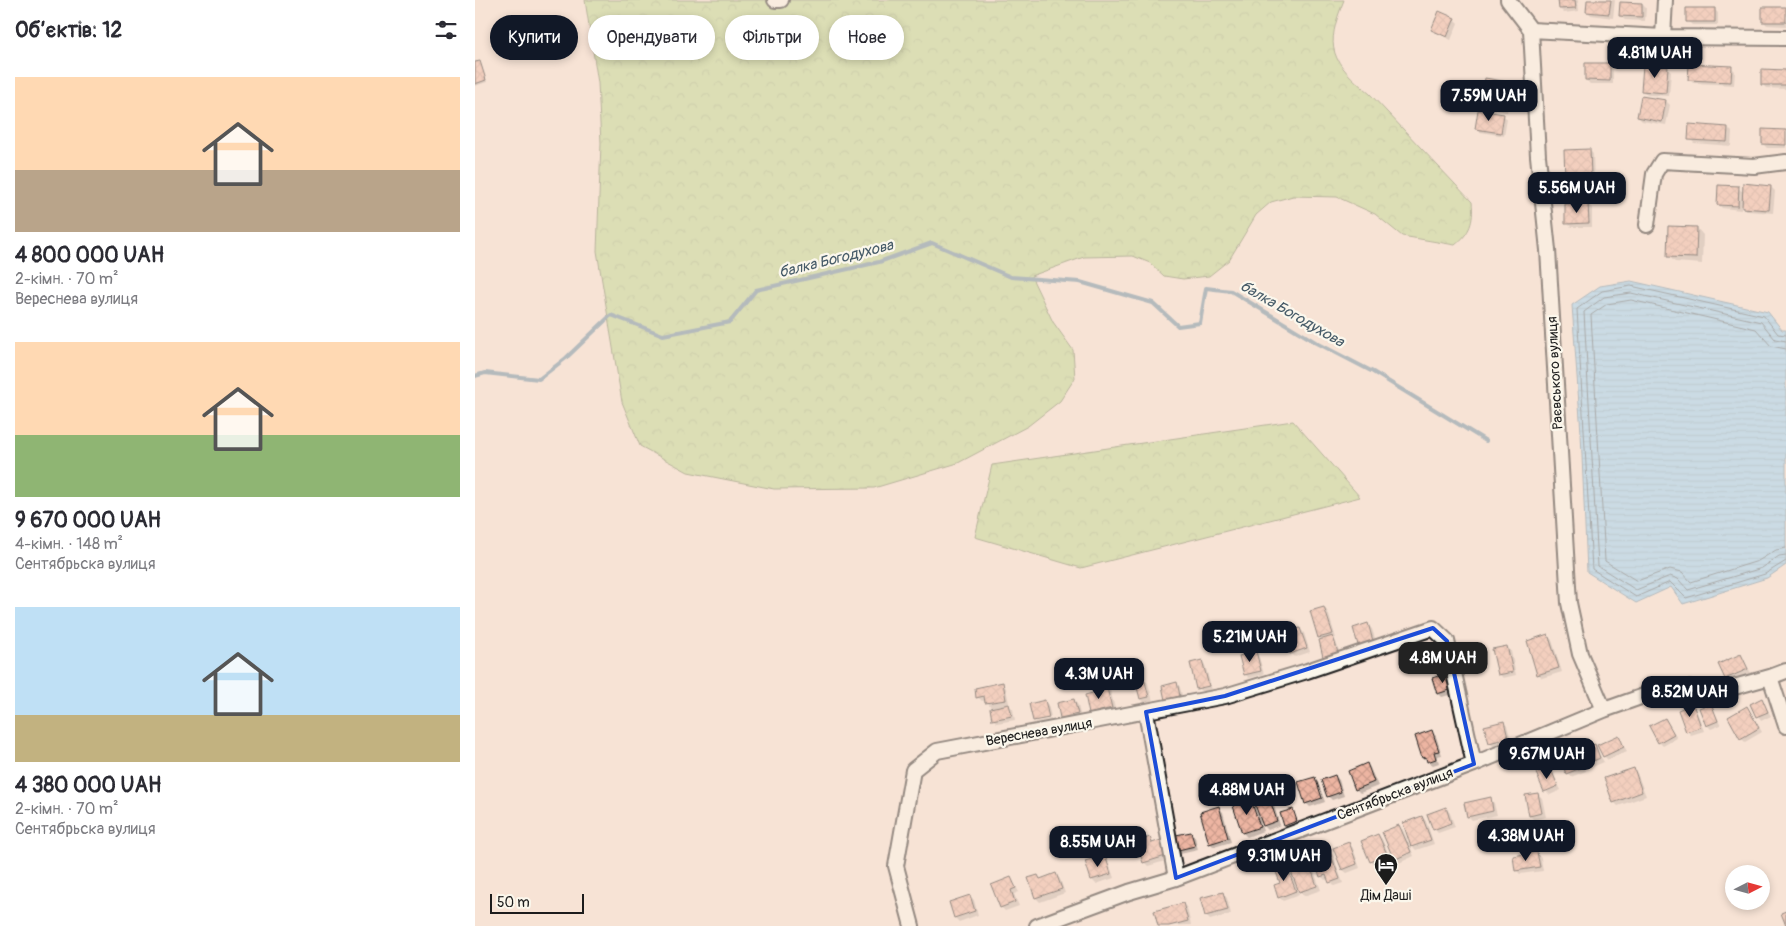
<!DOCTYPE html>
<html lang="uk">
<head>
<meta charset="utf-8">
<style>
	body { margin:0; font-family:Pangolin,sans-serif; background:#f2f2f3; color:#2b2b33; height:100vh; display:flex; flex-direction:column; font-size:19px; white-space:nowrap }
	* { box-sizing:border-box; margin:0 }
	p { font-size:16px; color:#7c7c81 }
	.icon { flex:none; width:28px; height:28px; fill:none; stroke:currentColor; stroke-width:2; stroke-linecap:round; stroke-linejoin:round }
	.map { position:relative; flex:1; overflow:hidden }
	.details { display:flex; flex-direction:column; background:#fff; width:475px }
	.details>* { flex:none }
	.banner { position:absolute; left:15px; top:15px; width:475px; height:45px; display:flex; gap:10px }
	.needle { width:32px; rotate:84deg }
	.buttons { position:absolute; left:1250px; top:865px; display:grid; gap:10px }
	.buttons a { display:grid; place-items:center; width:45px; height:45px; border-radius:50%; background:#fff; box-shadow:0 2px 8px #0003; font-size:25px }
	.scale { position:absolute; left:15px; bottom:12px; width:94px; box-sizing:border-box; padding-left:5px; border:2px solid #1c1c1c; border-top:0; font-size:14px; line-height:18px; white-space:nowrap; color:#1c1c1c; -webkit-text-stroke:4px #fbf7ec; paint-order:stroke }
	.price { position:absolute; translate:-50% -42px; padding:0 11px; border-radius:10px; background:#111827; color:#fff; font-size:16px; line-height:32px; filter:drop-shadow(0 1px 2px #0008) }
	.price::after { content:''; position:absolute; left:50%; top:30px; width:15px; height:11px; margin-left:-8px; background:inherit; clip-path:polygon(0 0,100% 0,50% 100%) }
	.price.current { background:#222; color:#fff }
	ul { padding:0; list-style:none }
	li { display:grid; align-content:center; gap:10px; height:265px; padding:0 15px }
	li span { display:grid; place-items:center; height:155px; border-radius:0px; color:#555 }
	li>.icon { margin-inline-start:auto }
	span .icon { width:90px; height:90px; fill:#fffc; stroke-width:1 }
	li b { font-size:21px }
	h2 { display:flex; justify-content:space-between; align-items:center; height:60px; padding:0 15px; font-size:21px }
	.tag { padding:0 18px; border-radius:22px; background:#fff; box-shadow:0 2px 8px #0003; font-size:18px; line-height:45px }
	.tag.current { background:#111827; color:#fff }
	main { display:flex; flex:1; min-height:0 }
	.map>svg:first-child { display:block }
	.forest { fill:url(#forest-crowns); stroke:#6b7a56 }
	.water { fill:url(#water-rules); stroke:#64889e }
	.shadow { fill:#0003 }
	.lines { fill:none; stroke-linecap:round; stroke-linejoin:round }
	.shore { stroke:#4c6473; stroke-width:1 }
	.stream { stroke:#64889e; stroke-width:4 }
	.building { fill:url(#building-cross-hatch); stroke:#1c1c1c }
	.minor-casing { stroke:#1c1c1c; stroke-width:18 }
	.minor { stroke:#fbf7ec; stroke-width:14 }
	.marked { fill:none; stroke:#1d4ed8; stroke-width:4; stroke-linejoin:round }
	.labels { text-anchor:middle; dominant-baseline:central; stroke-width:4.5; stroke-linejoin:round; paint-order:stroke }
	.street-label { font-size:14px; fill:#1c1c1c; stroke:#fbf7ec }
	.poi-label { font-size:14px; fill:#1c1c1c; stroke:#fbf7ec }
	.water-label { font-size:15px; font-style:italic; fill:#465b68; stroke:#fbf7ec }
</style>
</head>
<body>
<main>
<section class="details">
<h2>Об’єктів: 12<svg class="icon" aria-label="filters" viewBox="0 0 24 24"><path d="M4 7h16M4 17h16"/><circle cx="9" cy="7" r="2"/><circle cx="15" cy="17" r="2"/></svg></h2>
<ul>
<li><span style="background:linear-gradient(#ffd9b3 60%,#b9a48a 0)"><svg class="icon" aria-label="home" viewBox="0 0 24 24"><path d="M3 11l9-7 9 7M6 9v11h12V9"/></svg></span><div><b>4 800 000 UAH</b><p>2-кімн. · 70 m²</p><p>Вереснева вулиця</p></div></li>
<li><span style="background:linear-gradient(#ffd9b3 60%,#8fb573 0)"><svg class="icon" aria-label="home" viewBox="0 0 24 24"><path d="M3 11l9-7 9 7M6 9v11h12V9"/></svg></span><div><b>9 670 000 UAH</b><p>4-кімн. · 148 m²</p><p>Сентябрьска вулиця</p></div></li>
<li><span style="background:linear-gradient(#bfe0f5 70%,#c2b280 0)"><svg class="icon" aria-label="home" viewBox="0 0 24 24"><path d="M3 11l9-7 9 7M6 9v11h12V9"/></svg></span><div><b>4 380 000 UAH</b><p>2-кімн. · 70 m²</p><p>Сентябрьска вулиця</p></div></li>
</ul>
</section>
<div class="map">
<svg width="1311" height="926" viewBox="0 0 1311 926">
	<defs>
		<pattern id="forest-crowns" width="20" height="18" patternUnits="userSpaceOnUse" patternTransform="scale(1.25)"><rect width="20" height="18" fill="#bad78f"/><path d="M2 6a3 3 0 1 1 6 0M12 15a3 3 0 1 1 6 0" fill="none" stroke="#9fb87b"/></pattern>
		<pattern id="water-rules" width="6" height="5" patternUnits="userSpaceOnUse" patternTransform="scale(1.25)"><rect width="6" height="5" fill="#94d0f5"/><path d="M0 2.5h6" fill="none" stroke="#7fb2d1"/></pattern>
		<pattern id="building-cross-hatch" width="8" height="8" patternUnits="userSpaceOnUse" patternTransform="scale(1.25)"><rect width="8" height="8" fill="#edb5a2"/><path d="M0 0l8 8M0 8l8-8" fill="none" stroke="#cb9b8b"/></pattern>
	</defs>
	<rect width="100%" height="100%" fill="#f7e3d6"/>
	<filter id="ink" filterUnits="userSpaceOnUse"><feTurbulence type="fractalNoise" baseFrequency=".02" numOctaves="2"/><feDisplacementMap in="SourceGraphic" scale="10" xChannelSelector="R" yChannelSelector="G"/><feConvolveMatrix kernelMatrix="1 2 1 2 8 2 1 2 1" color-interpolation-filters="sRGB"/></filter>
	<g filter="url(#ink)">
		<!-- forest -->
		<path class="forest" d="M110,0H869C849,49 856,61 895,94L997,202C999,222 995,233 980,245L927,236L900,214L862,197L818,196L796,202L781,215L754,260L734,276L708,279L689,276L675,263L658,256L609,257L556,276L578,322L598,350L600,378L585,401L553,426L483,463L399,488L299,489L213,472L165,446L147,402L122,251L126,143L123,83Z
			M818,421L885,497L606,568L500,537L517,465Z"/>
		<!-- water -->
		<path class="water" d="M1156,281L1293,312L1307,330H1311V565L1292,578L1208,604L1196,587L1161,603L1112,572L1106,433L1097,305L1125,286Z"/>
		<!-- shadow -->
		<path class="shadow" d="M1084,0H1103L1104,11L1089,13L1085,9Z
			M1113,0H1140L1138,18L1116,15L1112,11Z
			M1167,4L1171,8L1170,21L1150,20L1145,16Z
			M1311,8V26L1292,25L1288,21Z
			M1239,9L1243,13V25H1217L1213,21Z
			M979,19L983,23L976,40L957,30Z
			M0,64H6L12,82L0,86Z
			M1134,64L1138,68V84H1115L1111,80Z
			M1256,67L1260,71L1259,85L1218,83L1214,79Z
			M1192,68L1196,72L1194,96L1172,95L1168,91Z
			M1311,71V89L1291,88L1287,84Z
			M1032,84L1036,88L1032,112L1010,108L1006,104Z
			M1167,97L1191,101L1195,105L1191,125L1167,121L1163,117Z
			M1028,115L1032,119L1029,136L1005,132L1001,128Z
			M1253,128L1257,132L1256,146L1219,143L1215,139Z
			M1311,131V148H1292L1288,144Z
			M1114,150L1118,154L1119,181H1095L1091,177Z
			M1296,187L1300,191L1298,213L1272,211L1266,206V210L1247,208L1243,204L1263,188L1269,193Z
			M1113,204L1117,208V227H1096L1092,223Z
			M1222,228L1228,235L1227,264L1200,262L1193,256Z
			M849,608L853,612L861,638H858L861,642L866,657L853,661L849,657L847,640L844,637Z
			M893,625L897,629L902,644L888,649L884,645Z
			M825,629L829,633L835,652L820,657L816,653Z
			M1073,636L1077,640L1087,672L1067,678L1064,674Z
			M1032,647L1036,651L1041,675L1028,678L1024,674Z
			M780,653L784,657L789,674L774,678L770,674Z
			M1266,655L1276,673L1255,682L1251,678Z
			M726,661L730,665L737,690L727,692L723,688Z
			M972,675L981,693L967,697L963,693Z
			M669,680L673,683L678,701L670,703L666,699L662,681Z
			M701,683L705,687L708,700L696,703L692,699Z
			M527,684L531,688L534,703L532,704L538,709L540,720L522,723L518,719L516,707L511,700L507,701L503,697Z
			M631,685L635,689L641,712L619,717L615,713L622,693Z
			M1287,700L1296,716L1286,721L1277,704Z
			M569,701L573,705L576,716L560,720V722L559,721Z
			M599,701L603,705L606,718L590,722L586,718L583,704Z
			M1235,704L1246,725L1236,729L1232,725Z
			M1217,706L1221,710L1229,731L1216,735L1212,731Z
			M1272,708L1287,732L1270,742L1266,738Z
			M576,719L577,722L563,725L560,722Z
			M1190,719L1202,738L1188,746L1184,742Z
			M1028,722L1032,726L1037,742L1019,747L1015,743Z
			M957,732L961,736L967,755L962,756L964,763L958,765L948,758Z
			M1143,737L1152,751L1133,760L1129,756Z
			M1119,746L1129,762L1115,768L1112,764Z
			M1100,750L1111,771L1096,777L1092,773Z
			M892,764L895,768L903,786L885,793L881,789Z
			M1075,768L1086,790L1075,795L1071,791Z
			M1158,769L1162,773L1171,796L1143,806L1139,802Z
			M860,776L864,780L869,796L857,800L853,796Z
			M839,778L843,782L850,802L835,807L831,803Z
			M1063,794L1067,798L1071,817L1059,820L1055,816Z
			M794,798L798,802L805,825L793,830L785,822L788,831L772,837L768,833L760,807L775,801L783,809Z
			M1015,799L1019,803L1022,815L997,820L993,816Z
			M744,808L748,812L756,842L739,847L735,843Z
			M971,809L975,813L980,827L963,833L959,829Z
			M817,810L825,825L814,829L810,825Z
			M947,817L951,821L959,844L941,850L935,844Z
			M924,826L928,830L939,856L924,863L920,859Z
			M716,833L720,837L723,850L705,854L701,850Z
			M903,835L907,839L920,869L912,873L906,863L900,865L896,861Z
			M674,839L679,843L697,859L673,866L669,862Z
			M874,844L878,848L885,868L872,873L868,870Z
			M854,851L858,855L868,883L859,886L854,879L850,880L846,876Z
			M1062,854L1066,858L1068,871L1045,874L1041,870Z
			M629,856L633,860L639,878L621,884L617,880L612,862Z
			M832,859L836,863L846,890L829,896L822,888L824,895L808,901L804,897L811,867L818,874Z
			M581,875L585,879L590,893L565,902L561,898L555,879L563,876L566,880Z
			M536,878L544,892L539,894L544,906L530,911L526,907L518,886Z
			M748,894L752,898L756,914L735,920L731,916Z
			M495,896L499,900L503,915L484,922L480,918Z
			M708,904L712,908L716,925L685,926Z"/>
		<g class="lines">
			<!-- shore -->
			<path class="shore" d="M1311,335L1303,334L1289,316L1156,286L1127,291L1102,309L1117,569L1161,597L1195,582L1211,598L1290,574L1311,561
				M1311,341L1300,339L1286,322L1156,293L1129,297L1109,312L1123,566L1161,590L1195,576L1203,579L1213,590L1287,568L1304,556L1311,555
				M1311,349L1296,346L1281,329L1156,300L1132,304L1116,315L1130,561L1162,581L1195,569L1207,572L1216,582L1283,561L1301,550L1311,548"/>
			<!-- stream -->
			<path class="stream" d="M0,376L10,373L64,379L91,358L136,315L188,335L255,322L281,290L404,262L457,243L536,277L605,282L678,303L703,326L725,323L731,288L756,291L842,343L898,372L1011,441"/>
		</g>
		<!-- building -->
		<path class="building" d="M1083,0H1100L1101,8L1084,9Z
			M1112,0H1136L1134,14L1111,12Z
			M1145,2L1167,3V17L1144,16Z
			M1287,7H1311V22H1287Z
			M1211,8H1240V22H1211Z
			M964,11L980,18L972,37L956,30Z
			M5,61L11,80L0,84V62Z
			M1110,63H1135V81L1110,80Z
			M1214,64L1257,66L1256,82L1213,80Z
			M1168,65L1193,67L1191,93L1166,91Z
			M1286,69L1311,70V85H1286Z
			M1010,78L1033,82L1028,109L1005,104Z
			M1166,96L1191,100L1187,122L1162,117Z
			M1003,110L1029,114L1026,133L1000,129Z
			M1214,124L1253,127L1252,142L1213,140Z
			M1287,129L1311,130V145L1287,144Z
			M1115,149L1116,177L1090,178L1089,150Z
			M1268,183L1296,186L1294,210L1267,208Z
			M1243,185L1264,186L1263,206L1242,205Z
			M1113,203L1114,223L1090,224V204Z
			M1193,226L1222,227L1221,258L1192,257Z
			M849,607L858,634L843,638L835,611Z
			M893,623L898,641L883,645L878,628Z
			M825,628L832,648L815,654L808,633Z
			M1073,634L1084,668L1062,675L1052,641Z
			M858,636L863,653L848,657L844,640Z
			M1032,646L1038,672L1023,675L1017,649Z
			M781,651L786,671L769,675L764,656Z
			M1266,654L1273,669L1250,679L1243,664Z
			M727,660L734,686L721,689L715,663Z
			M973,673L978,689L962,694L957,678Z
			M669,678L674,697L665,699L660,680Z
			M528,682L531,700L510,703L509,696L501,698L500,688Z
			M702,682L705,696L690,700L687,686Z
			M631,684L637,708L614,714L610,695L621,692L620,687Z
			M1287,698L1293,712L1281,717L1275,704Z
			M599,699L603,714L585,718L582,703Z
			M570,700L574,718L558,721L554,704Z
			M1236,703L1243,721L1231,726L1224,708Z
			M534,704L537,716L517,720L515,708Z
			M1218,704L1226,727L1211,732L1203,710Z
			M1272,706L1284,728L1265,739L1253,717Z
			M1190,718L1199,734L1183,743L1174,726Z
			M1029,721L1033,738L1014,743L1009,726Z
			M957,730L964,751L959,752L961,759L952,762L951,757L947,758L940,736Z
			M1144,735L1149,747L1128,757L1122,745Z
			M1120,744L1125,758L1110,765L1105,751Z
			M1100,749L1108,767L1091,774L1084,756Z
			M892,763L899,782L880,790L873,771Z
			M1075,767L1083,786L1069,792L1061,773Z
			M1159,768L1167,792L1138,803L1129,778Z
			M860,775L866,792L852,797L846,780Z
			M840,777L847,798L830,804L823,782Z
			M1063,793L1067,813L1054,816L1050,795Z
			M794,797L802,821L788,826L779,802Z
			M1016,797L1018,811L992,817L989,803Z
			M776,800L785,827L767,833L758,806Z
			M744,806L753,838L734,844L725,812Z
			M971,807L976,823L958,830L952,814Z
			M818,809L822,821L809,826L805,813Z
			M947,816L956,840L936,847L928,823Z
			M924,825L936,852L919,860L907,832Z
			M716,832L720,846L699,851L696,836Z
			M903,834L917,865L907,869L903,859L895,862L886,841Z
			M675,837L677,843L689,839L694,855L668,863L661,842Z
			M874,842L882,864L867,870L858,848Z
			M854,850L865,879L854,883L851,875L845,877L837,856Z
			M1062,852L1065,867L1040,871L1038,856Z
			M630,855L636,874L616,880L610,861Z
			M832,857L842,886L824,892L813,864Z
			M811,865L821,891L803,898L799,885L805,883L800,869Z
			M581,873L587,889L560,898L553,878L563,875L565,879Z
			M536,877L541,888L536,890L540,902L525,908L516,885Z
			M748,892L753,910L730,916L725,898Z
			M495,895L500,911L479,918L474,902Z
			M708,903L713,921L694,926H683L679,911Z
			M1311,911V926L1306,913Z"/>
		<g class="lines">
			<!-- minor casing -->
			<g class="minor-casing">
				<path id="minor" d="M300,0H306
					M1033,0L1056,30
					M1056,30L1063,156L1073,250L1094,603L1105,654L1129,710
					M1056,30L1188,37L1311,38
					M1188,37L1190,0
					M1172,225L1179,174L1187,161L1279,166L1311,162
					M1295,677L1311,726
					M671,712L701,878
					M437,926L421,866L438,770L462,751L750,696L832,671L958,628L972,641L999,764
					M562,926L654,892L701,878L999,764L1129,710L1194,687L1245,691L1295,677L1311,671"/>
			</g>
			<!-- minor -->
			<use href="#minor" class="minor"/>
		</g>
	</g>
	<!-- marked area -->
	<path d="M0 0H1311V926H0ZM958,628L972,641L999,764L701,878L671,712L750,696Z" fill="#f7e3d6" fill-opacity=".55" fill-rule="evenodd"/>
	<path class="marked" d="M958,628L972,641L999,764L701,878L671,712L750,696Z"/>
	<!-- icons -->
	<defs>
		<g id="hotel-pin" transform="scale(1.25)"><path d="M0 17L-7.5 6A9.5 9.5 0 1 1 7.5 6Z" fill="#1c1c1c" stroke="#fbf7ec"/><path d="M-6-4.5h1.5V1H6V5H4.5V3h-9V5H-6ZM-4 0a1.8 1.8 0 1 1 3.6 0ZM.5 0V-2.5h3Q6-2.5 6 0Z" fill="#fff"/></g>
	</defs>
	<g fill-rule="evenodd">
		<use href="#hotel-pin" x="911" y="865"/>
	</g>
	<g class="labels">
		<!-- street labels -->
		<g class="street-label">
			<text transform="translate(1080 373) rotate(-93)">Раєвського вулиця</text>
			<text transform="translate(564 732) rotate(-10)">Вереснева вулиця</text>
			<text transform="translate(920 794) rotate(-21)">Сентябрьска вулиця</text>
		</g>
		<!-- poi labels -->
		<g class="poi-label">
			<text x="911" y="895">Дім Даші</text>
		</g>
		<!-- water labels -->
		<g class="water-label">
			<text transform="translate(361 259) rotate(-14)">балка Богодухова</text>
			<text transform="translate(817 314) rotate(30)">балка Богодухова</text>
		</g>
	</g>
</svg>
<div class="buttons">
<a><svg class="needle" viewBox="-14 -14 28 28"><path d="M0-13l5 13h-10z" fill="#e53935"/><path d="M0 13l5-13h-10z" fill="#7c7c81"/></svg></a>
</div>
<div class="scale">50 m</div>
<b class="price" style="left:1180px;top:79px">4.81M UAH</b>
<b class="price" style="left:1014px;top:122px">7.59M UAH</b>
<b class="price" style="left:1102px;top:214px">5.56M UAH</b>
<b class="price" style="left:775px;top:663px">5.21M UAH</b>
<b class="price current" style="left:968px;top:684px">4.8M UAH</b>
<b class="price" style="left:624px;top:700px">4.3M UAH</b>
<b class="price" style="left:1215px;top:718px">8.52M UAH</b>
<b class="price" style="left:1072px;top:780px">9.67M UAH</b>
<b class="price" style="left:772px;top:816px">4.88M UAH</b>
<b class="price" style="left:1051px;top:862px">4.38M UAH</b>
<b class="price" style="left:623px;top:868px">8.55M UAH</b>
<b class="price" style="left:809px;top:882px">9.31M UAH</b>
<div class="banner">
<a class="tag current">Купити</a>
<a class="tag">Орендувати</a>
<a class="tag">Фільтри</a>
<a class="tag">Нове</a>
</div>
</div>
</main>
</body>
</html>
